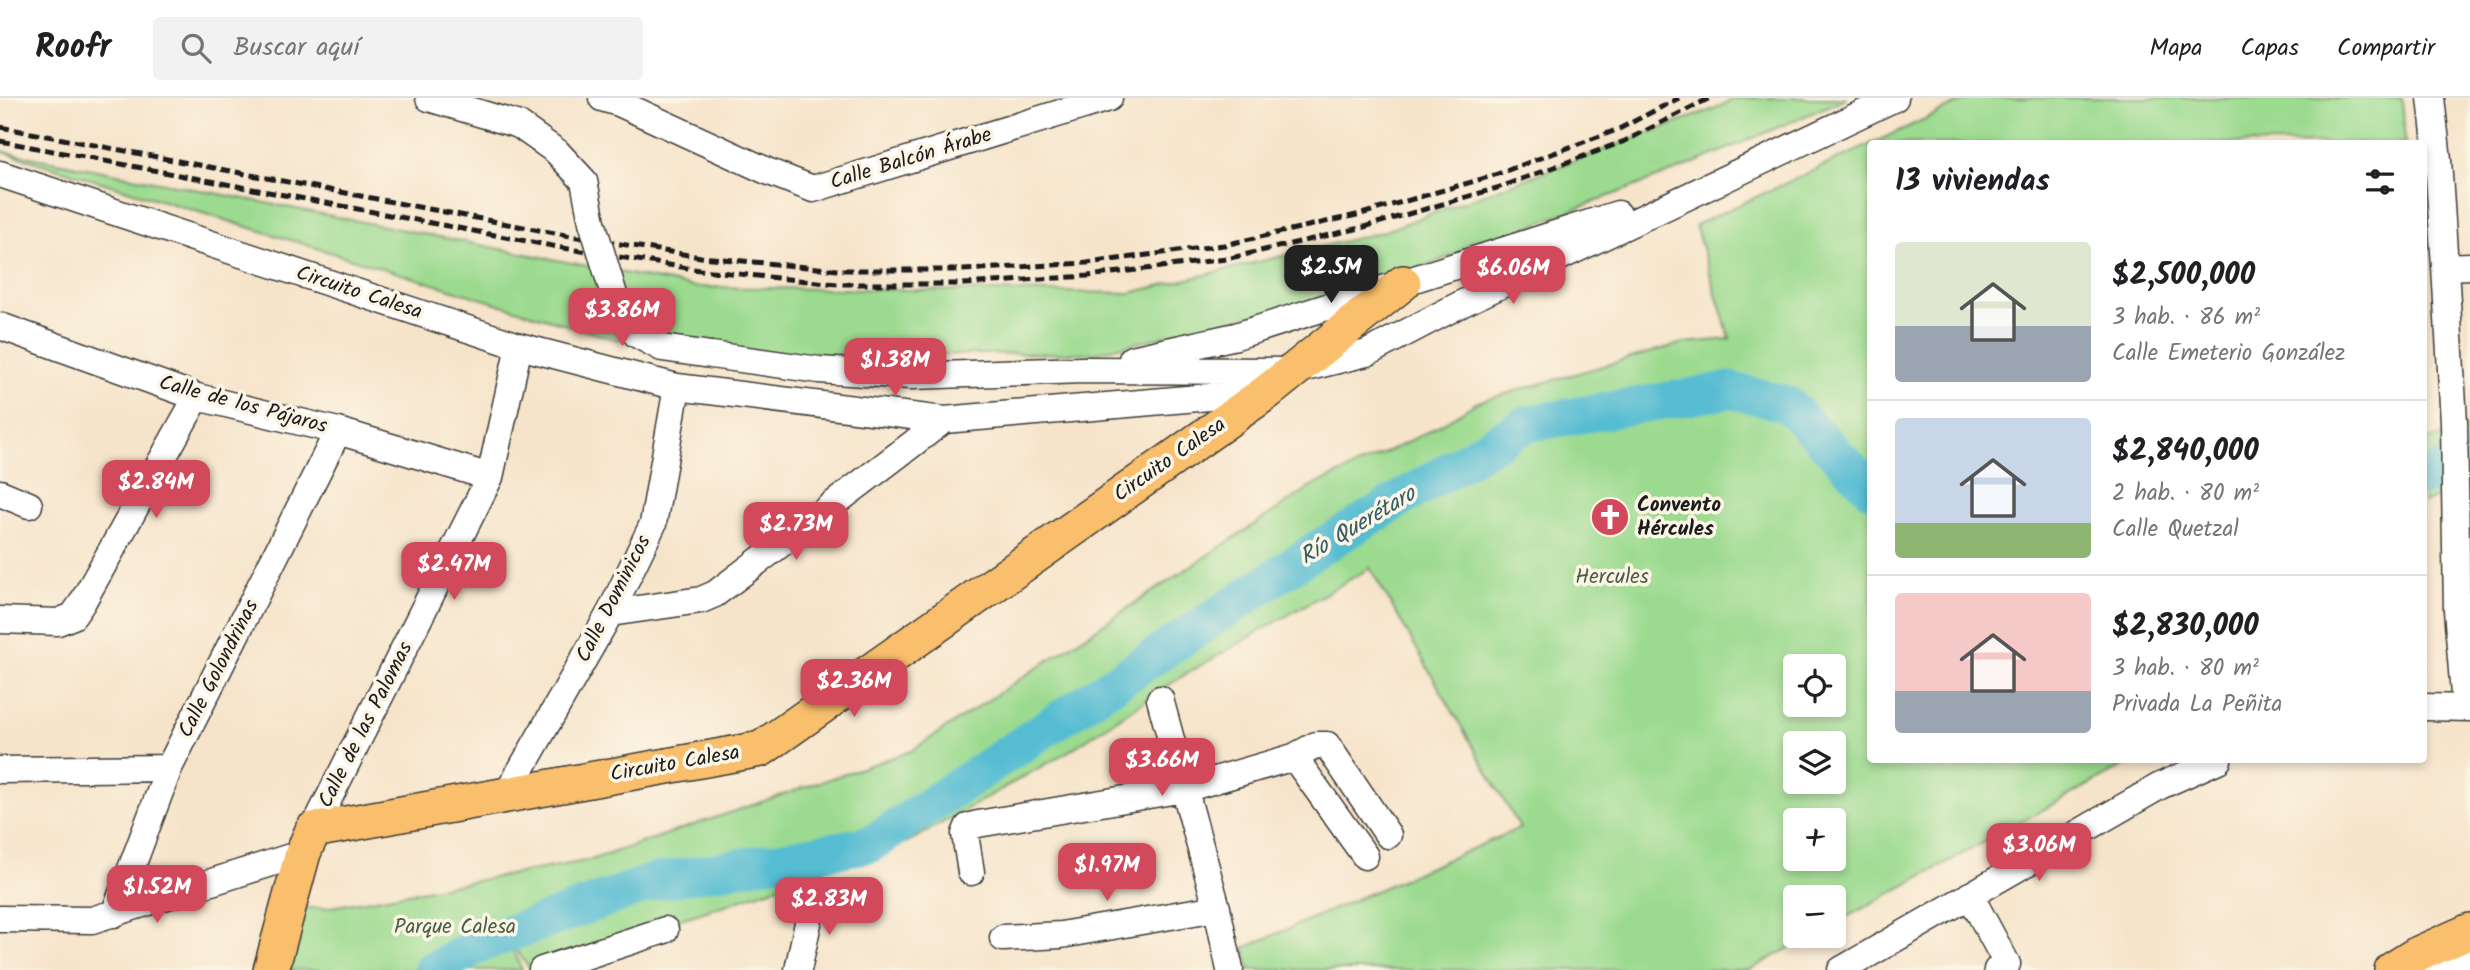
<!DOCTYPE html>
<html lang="es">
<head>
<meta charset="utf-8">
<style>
	body { margin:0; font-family:Kalam,sans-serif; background:#f2f2f2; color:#202124; height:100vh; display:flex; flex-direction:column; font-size:26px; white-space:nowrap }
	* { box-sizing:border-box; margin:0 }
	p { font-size:23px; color:#757577 }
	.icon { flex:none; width:38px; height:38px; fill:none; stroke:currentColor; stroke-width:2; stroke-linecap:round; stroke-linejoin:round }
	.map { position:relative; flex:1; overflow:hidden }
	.drawer { position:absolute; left:1867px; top:42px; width:560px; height:623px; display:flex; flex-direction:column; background:#fff; border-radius:7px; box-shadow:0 4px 10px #0003 }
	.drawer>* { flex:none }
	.controls { position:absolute; left:1783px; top:556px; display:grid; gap:14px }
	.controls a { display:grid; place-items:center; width:63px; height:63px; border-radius:7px; background:#fff; box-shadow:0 4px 10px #0003; font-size:35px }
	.price { position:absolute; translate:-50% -60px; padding:0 16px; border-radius:14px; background:#d1495b; color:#fff; font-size:23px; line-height:46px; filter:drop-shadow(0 2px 4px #0008) }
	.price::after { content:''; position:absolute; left:50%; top:42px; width:21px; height:16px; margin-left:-10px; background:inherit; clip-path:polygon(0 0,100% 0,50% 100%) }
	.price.current { background:#222; color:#fff }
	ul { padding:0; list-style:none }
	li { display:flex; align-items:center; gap:21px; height:175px; padding:0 28px }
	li+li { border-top:2px solid #e0e0e0 }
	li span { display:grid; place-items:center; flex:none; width:196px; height:140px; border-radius:7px; color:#555 }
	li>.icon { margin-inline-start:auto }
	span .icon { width:84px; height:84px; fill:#fffc; stroke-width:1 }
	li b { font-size:30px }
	h2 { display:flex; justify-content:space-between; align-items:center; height:84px; padding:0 28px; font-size:30px }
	header { display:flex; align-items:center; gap:42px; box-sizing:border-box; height:98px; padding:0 35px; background:#fff; border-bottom:2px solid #e0e0e0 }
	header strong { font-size:33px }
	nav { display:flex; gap:38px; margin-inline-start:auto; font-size:24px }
	.search { width:490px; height:63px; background:#f2f2f2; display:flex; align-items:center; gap:18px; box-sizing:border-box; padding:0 24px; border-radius:7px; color:#757577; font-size:26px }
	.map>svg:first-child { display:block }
	.green { fill:#9bda8f; stroke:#5c7b56; stroke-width:2; fill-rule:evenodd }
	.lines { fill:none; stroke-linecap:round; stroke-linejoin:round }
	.river { stroke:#55bcd2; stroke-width:37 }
	.minor-casing { stroke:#3d3a36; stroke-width:29 }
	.major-casing { stroke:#3d3a36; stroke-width:38 }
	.minor { stroke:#fff; stroke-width:26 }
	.major { stroke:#f9bf6d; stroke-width:35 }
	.rail { stroke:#1c1c1c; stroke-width:5; stroke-dasharray:10 5; stroke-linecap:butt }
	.minor-bridge-casing { stroke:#3d3a36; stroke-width:29; stroke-linecap:butt }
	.minor-bridge { stroke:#fff; stroke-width:26 }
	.labels { text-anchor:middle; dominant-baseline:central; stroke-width:7; stroke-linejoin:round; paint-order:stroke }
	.street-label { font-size:21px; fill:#1c1c1c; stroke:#fcf5e5 }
	.poi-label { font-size:21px; font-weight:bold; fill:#1c1c1c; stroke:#fcf5e5; text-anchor:start }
	.park-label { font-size:21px; fill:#485e44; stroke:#fcf5e5 }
	.water-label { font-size:23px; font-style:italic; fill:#335c65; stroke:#fcf5e5 }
</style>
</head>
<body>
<header>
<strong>Roofr</strong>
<div class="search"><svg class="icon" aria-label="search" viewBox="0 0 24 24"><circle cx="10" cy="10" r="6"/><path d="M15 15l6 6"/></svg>Buscar aquí</div>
<nav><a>Mapa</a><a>Capas</a><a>Compartir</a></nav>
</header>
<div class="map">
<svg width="2470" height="872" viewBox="0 0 2470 872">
	<rect width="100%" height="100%" fill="#fcf5e5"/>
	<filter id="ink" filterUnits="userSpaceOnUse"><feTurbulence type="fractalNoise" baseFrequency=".0143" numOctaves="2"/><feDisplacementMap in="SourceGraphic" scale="14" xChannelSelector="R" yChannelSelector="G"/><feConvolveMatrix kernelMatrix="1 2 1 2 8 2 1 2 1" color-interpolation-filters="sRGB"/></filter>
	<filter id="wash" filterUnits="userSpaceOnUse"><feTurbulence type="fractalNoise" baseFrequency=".00686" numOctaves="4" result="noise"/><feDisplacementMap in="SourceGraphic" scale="28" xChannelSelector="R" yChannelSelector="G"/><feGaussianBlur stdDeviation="1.57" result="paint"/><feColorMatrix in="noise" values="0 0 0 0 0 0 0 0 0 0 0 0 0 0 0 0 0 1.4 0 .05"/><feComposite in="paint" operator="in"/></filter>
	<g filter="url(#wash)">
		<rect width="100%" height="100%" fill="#f6e4ca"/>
		<!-- green -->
		<path class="green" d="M1737,0H1847L1678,72L1370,189L1094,255L793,258L613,241L0,53L695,189L1130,195L1382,134L1714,11Z
			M1970,0H2402L2405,45L1871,46Z
			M1871,46V662H2134L1834,826V800H1796V838H1811L1750,872H1250L1244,850L1520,730L1370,470L1184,577L1069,653L910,743L719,809L538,866L530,871L509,843L522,872H287L299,810H326L591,762L911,653L1314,387C1370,362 1427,338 1477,304L1683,245L1730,241L1695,127ZM1796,569H1834V607H1796ZM1796,646H1834V684H1796ZM1796,723H1834V761H1796Z
			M2424,312L2426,343L2470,329V384L2424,405Z"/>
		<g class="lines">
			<!-- river -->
			<path class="river" d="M2424,380L2470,359
				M432,872L483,845L653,784L871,746L1319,450L1526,326L1730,292L1787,306L1871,391"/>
		</g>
	</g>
	<g filter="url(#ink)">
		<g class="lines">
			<!-- minor casing -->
			<g class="minor-casing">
				<path id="minor" d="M429,0L519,27L557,54
					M602,0L619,5L767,73L813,91L1109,0
					M2431,0L2438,62L2445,169L2454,324L2457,512L2465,609
					M0,76L519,248L677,289L944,322L1267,294
					M2445,169L2470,168
					M0,228L197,299L338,333L490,379
					M711,257L819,272L911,278L1083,272L1294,273L1367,255L1463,205L1895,0
					M1132,261L1236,238L1618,116
					M0,395L29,407
					M610,515L701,502L715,496L944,322
					M0,522L58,524L73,518L82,505L197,299
					M1160,601L1217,810L1230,872
					M2424,609L2470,610
					M1294,659L1365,758
					M0,672L169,670
					M507,696L610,515L653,426L677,289
					M313,732L490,379L519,248
					M971,774L965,736L968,729L978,726L1184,691L1294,659L1316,647H1327L1388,737
					M1970,797L2007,866L1997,872
					M114,816L169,670L338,333
					M0,821L92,822L303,755
					M1003,840L1061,837L1217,810
					M542,872L665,832
					M798,872L814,797
					M1841,872L2160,688L2218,662
					M2436,872L2470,856"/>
			</g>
			<!-- major casing -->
			<g class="major-casing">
				<path id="major" d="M271,872L303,755L313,732L761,651L1267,294L1403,185
					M2392,872L2416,857L2470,833"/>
			</g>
			<!-- minor -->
			<use href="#minor" class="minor"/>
			<!-- major -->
			<use href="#major" class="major"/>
			<!-- rail -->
			<path class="rail" d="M0,29L565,137L701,159L838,172H963L1087,165L1224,147L1361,116L1492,78L1619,31L1679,0
				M0,43L563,150L700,172L837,186H963L1088,178L1226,161L1364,129L1497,90L1625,43L1710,0"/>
			<!-- minor-bridge casing -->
			<g class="minor-bridge-casing">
				<path id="minor-bridge" d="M557,54L584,83L592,124L618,210L636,236L662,250L711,257"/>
			</g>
			<!-- minor-bridge -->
			<use href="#minor-bridge" class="minor-bridge"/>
		</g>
	</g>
	<!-- icons -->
	<defs>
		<g id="church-disc" transform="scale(2.0125)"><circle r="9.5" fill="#d1495b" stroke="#fcf5e5"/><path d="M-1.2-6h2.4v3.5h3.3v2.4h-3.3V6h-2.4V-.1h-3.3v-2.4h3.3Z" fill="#fff"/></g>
	</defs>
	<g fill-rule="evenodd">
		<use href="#church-disc" x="1610" y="419"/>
	</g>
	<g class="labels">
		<!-- street labels -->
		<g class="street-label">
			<text transform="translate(911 61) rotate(-17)">Calle Balcón Árabe</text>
			<text transform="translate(359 195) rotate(18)">Circuito Calesa</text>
			<text transform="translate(243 307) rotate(15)">Calle de los Pájaros</text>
			<text transform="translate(1170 362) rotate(-35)">Circuito Calesa</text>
			<text transform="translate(614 501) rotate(-63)">Calle Dominicos</text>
			<text transform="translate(219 571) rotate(-63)">Calle Golondrinas</text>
			<text transform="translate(366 627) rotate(-63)">Calle de las Palomas</text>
			<text transform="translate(675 666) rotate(-10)">Circuito Calesa</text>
		</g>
		<!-- poi labels -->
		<g class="poi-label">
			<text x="1637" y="407">Convento<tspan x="1637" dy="24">Hércules</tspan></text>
		</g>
		<!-- park labels -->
		<g class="park-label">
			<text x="1612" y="479">Hercules</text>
			<text x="455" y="829">Parque Calesa</text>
		</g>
		<!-- water labels -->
		<g class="water-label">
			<text transform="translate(1358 428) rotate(-31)">Río Querétaro</text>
		</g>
	</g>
</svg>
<div class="controls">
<a><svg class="icon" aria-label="locate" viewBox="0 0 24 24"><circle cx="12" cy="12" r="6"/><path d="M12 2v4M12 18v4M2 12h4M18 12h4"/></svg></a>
<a><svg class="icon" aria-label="layers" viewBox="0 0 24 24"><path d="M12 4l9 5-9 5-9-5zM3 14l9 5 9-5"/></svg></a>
<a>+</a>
<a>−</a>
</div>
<b class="price current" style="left:1331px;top:207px">$2.5M</b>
<b class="price" style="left:1513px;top:208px">$6.06M</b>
<b class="price" style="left:622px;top:250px">$3.86M</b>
<b class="price" style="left:895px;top:300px">$1.38M</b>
<b class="price" style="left:156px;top:422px">$2.84M</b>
<b class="price" style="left:796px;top:464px">$2.73M</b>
<b class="price" style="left:454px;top:504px">$2.47M</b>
<b class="price" style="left:854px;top:621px">$2.36M</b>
<b class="price" style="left:1162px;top:700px">$3.66M</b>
<b class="price" style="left:2039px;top:785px">$3.06M</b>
<b class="price" style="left:1107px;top:805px">$1.97M</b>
<b class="price" style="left:157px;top:827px">$1.52M</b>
<b class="price" style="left:829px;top:839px">$2.83M</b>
<section class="drawer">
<h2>13 viviendas<svg class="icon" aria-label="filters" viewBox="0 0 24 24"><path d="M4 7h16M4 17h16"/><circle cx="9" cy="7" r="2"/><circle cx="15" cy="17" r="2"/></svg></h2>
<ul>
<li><span style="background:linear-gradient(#dfe7d0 60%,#9aa5b1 0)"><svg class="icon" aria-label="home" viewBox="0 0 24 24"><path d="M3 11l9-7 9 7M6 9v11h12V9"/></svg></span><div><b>$2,500,000</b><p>3 hab. · 86 m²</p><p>Calle Emeterio González</p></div></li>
<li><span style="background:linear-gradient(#c9d6e8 75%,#8fb573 0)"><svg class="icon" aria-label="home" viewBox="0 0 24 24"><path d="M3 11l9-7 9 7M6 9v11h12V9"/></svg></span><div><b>$2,840,000</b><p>2 hab. · 80 m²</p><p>Calle Quetzal</p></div></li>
<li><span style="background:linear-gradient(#f6c9c9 70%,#9aa5b1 0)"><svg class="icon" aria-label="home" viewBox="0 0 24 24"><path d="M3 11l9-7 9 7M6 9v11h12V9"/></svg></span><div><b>$2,830,000</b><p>3 hab. · 80 m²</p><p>Privada La Peñita</p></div></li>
</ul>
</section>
</div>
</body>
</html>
